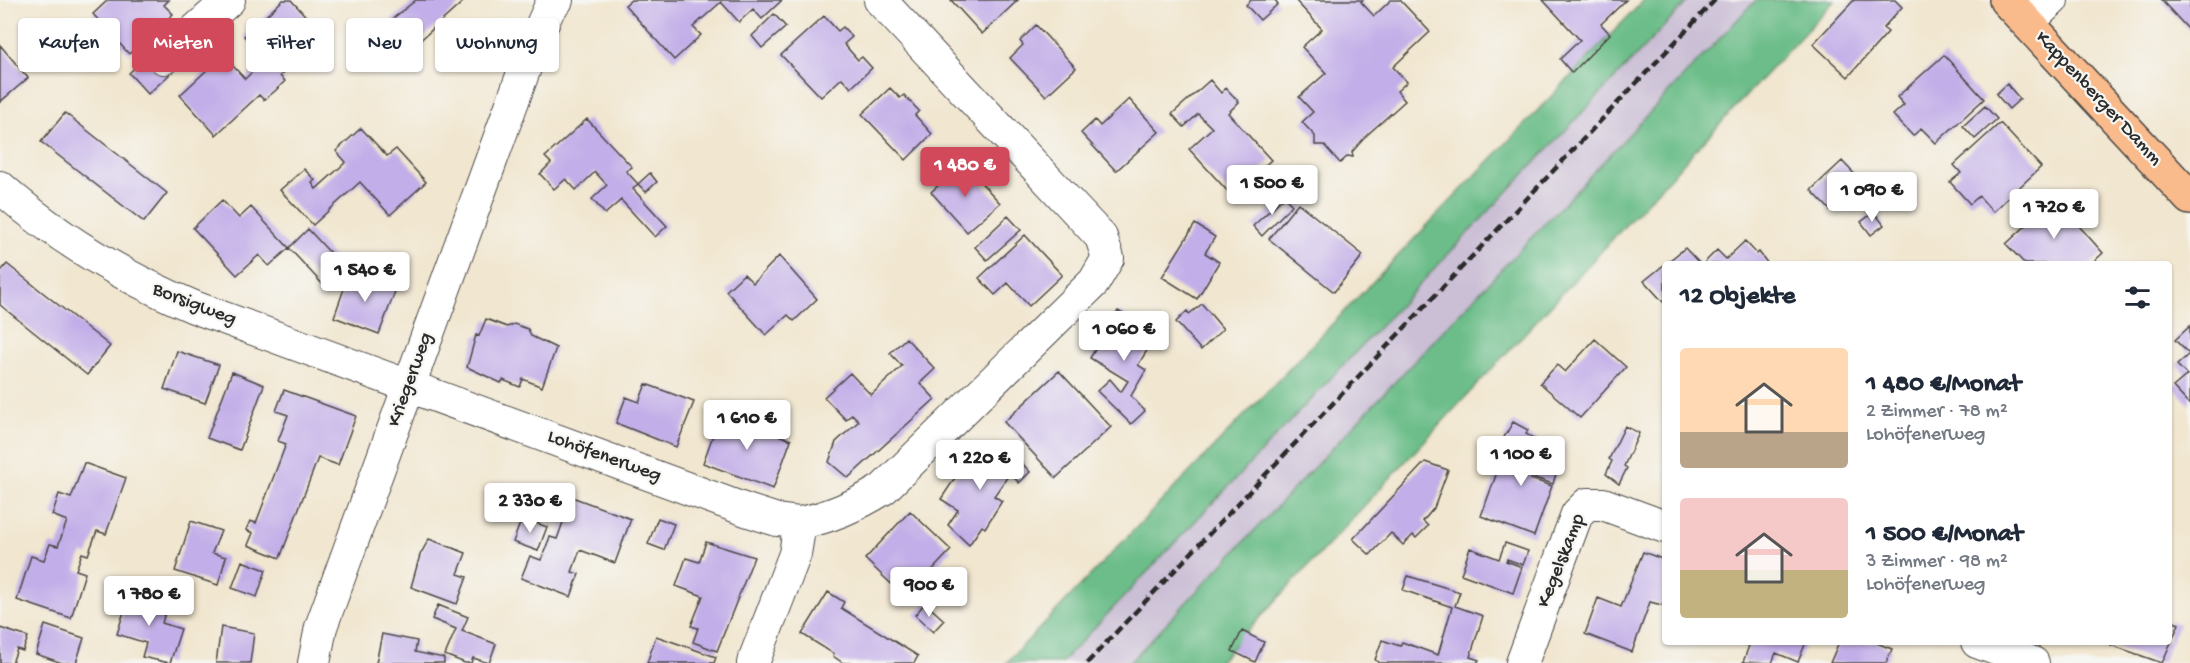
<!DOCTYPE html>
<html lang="de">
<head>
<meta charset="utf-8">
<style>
	body { margin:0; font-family:"Gochi Hand",sans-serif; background:#f6f6f7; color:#1f2937; height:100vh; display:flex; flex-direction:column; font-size:22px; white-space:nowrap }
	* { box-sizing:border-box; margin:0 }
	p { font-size:20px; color:#747a83 }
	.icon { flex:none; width:33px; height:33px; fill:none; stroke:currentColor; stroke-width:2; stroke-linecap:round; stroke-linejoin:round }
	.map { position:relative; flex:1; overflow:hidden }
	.side { position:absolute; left:1662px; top:261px; width:510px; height:384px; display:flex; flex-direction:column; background:#fff; border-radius:6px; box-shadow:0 2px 4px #0004 }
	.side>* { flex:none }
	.guide { position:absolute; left:18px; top:18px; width:570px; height:54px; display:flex; gap:12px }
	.price { position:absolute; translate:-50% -51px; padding:0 14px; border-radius:6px; background:#fff; color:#222; font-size:20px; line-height:39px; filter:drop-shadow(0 2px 3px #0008) }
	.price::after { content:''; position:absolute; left:50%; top:36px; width:18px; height:14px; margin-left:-9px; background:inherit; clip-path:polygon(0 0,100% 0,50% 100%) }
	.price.selected { background:#d1495b; color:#fff }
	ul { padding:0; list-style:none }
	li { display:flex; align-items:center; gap:18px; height:150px; padding:0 18px }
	li span { display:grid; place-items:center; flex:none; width:168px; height:120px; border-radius:6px; color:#555 }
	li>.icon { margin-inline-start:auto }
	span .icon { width:72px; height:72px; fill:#fffc; stroke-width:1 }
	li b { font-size:26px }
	h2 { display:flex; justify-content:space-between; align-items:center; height:72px; padding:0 18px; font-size:26px }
	.tag { padding:0 21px; border-radius:6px; background:#fff; box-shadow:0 2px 4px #0004; font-size:21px; line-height:54px }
	.tag.selected { background:#d1495b; color:#fff }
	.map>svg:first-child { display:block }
	.industrial { fill:#cbbfd5 }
	.forest { fill:#6cbd89; stroke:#4c745a; stroke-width:1.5 }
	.building { fill:#c2aee8 }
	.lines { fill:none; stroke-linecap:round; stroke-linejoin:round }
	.minor-casing { stroke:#494744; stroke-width:34 }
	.major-casing { stroke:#494744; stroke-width:36 }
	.minor { stroke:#fff; stroke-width:32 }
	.major { stroke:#fabb8c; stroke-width:33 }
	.rail { stroke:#2b2b2b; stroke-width:4.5; stroke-dasharray:9 4.5; stroke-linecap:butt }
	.labels { text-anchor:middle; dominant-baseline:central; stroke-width:4.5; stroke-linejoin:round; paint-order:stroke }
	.street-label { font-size:20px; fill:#2b2b2b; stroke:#f6f6f2 }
</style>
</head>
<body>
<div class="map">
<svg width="2190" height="663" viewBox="0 0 2190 663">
	<rect width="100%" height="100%" fill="#f6f6f2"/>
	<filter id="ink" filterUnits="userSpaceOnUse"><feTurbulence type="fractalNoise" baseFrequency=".0167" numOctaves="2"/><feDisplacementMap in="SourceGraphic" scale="12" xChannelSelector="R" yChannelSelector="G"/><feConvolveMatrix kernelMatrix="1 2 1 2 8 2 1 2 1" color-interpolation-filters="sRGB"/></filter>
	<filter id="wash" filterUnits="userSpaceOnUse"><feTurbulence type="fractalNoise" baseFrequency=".008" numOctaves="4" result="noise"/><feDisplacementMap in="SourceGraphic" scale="24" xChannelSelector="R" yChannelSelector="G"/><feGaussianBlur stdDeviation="1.35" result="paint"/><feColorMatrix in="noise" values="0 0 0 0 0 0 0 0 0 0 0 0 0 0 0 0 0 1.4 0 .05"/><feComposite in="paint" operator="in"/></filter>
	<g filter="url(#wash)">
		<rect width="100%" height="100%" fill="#f1e6cf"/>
		<!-- industrial -->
		<path class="industrial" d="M1689,0H1756L1129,663H1061Z"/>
		<!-- forest -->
		<path class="forest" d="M1644,0H1689L1061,663H1006Z
			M1756,0H1835L1218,663H1129Z"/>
		<g id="blocks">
			<!-- building -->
			<path class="building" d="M108,0H169L164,5L173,14L129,54L93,14Z
				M283,0H291L324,36L280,76L285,81L275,91L264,100L259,95L216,135L180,95L223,55L245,79L255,69L266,60L244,36Z
				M416,0H465L415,45L391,20Z
				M631,0H782L762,19L753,9L739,22L721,2L693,27L701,35L674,60L625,5Z
				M951,0H1018L982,34Z
				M1251,0H1275L1278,4L1260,20L1246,5Z
				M1295,0H1363L1361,2L1374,16L1391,0H1400L1430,32L1393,67L1407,82L1397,91L1405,101L1367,135L1352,152L1353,157L1348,156L1340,163L1324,145H1315V136L1302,122L1313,112L1299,97L1326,73L1302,47L1322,29Z
				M1543,0H1626L1601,24L1610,34L1572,73L1560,59L1580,40Z
				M1854,0H1895L1902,7L1883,28L1888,32L1848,77L1813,44Z
				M2161,0H2190V31L2164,3Z
				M774,14L786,27L762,48L752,36Z
				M824,16L838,31L843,27L852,37L844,44L858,60L862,57L872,68L851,88L842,78L821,97L781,55Z
				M1036,25L1076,68L1046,96L1010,58L1023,45L1020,41Z
				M0,45L28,78L0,102Z
				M150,54L169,75L148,94L129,73Z
				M1944,55L1984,99L1936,143L1921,128L1913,136L1893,115L1904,105L1897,97Z
				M1210,80L1221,93L1226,88L1239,102L1228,113L1271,160L1232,196L1189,149L1212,128L1198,114L1184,127L1172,114Z
				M2007,84L2020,99L2009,109L1996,94Z
				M890,88L900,98L904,95L919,111L915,115L932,134L906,160L862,114Z
				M1129,99L1159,132L1116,171L1081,133L1095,120L1100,126Z
				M1985,106L1997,119L1975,139L1963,126Z
				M65,113L167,193L144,222L41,142Z
				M587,119L632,167L626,171L638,184L633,189L667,226L655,237L621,200L605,214L592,199L607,185L595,172L576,190L566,179L554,189L540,174L551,163L545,157Z
				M2000,123L2041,167L1993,212L1979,196L1970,204L1950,182L1961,173L1954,165Z
				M361,128L387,156L396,149L426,182L390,215L360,182L313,225L280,190L304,169L315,180L312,183L316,189L346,162L336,151Z
				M1842,161L1861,181L1830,210L1811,190Z
				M963,163L1000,203L967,232L931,192Z
				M650,173L657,182L646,192L638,184Z
				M1284,197L1292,205L1262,236L1253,226Z
				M2055,199L2103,253L2091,264H2025L2006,244Z
				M222,200L239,218L251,207L289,248L269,266L259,255L237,275L193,228Z
				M1298,203L1363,255L1334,292L1269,239Z
				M1874,212L1884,225L1871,235L1861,222Z
				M1008,216L1021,230L987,260L975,247Z
				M1195,224L1215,237L1205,253L1219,262L1197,299L1162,277Z
				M308,229L346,270L326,288L289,248Z
				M1025,235L1062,275L1029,306L1008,283L995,295L979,278Z
				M1745,241L1757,254L1759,252L1768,264H1703L1717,250L1726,259Z
				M1685,248L1700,264H1665V304L1644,281Z
				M779,256L817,299L794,321L788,315L766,335L726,291L744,274L753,283Z
				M7,264L110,346L87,375L0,305V272Z
				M350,272L396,289L379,334L334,317Z
				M1202,304L1223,329L1201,350L1176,322L1187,311L1189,314Z
				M1118,311L1157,334L1138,365L1146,370L1131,396L1145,411L1131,424L1097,391L1110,379L1121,392L1128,381L1090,358Z
				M486,319L507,327L514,324L528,329L531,336L556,348L542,387L523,379L520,387L503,380L501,383L467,367L476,335L479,336Z
				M2190,326V405L2173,387L2187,375L2177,365L2189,354L2175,340Z
				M906,338L935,369L920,383L935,399L848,478L829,462L836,442L859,421L852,414L846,420L824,397L850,373L871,395L902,366L890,353Z
				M1595,339L1626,367L1580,418L1540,383L1557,365L1565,372Z
				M177,351L219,365L205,403L164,389Z
				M1059,371L1111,427L1056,478L1004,422Z
				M232,372L264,385L240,450L207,438Z
				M646,384L694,402L676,447L616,423L626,397L639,402Z
				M284,390L356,416L338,465L318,458L280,558L248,545L253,533L246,530L250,521L256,523L286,444L278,441L288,415L276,411Z
				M721,413L791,440L773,489L703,463Z
				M1513,422L1528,430L1526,434L1554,450L1546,464L1557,470L1553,484L1532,477L1531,479L1552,486L1534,536L1481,516L1499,467L1522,476L1530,472L1536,458L1503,439Z
				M1625,426L1639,433L1624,466L1627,468L1619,484L1606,474L1612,461L1609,459Z
				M975,448L998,463L1011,451L1030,472L1019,483L1010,473L994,496L1002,501L985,528L982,526L969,545L948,525L958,510L941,499Z
				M1425,462L1448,470L1434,508L1423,521L1428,526L1416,538L1413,535L1403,545L1391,533L1370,555L1353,539Z
				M84,463L126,478L106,534L97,531L88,555L82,553L76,570L85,573L71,618L17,600L31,556L44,560L50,544L58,546L67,521L52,515L59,494L71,498Z
				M572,497L631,519L615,563L580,550L572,572L579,574L571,597L521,578L530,556L541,560L550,537L557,539Z
				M910,511L951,550L906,598L865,559Z
				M522,518L547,527L538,551L513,542Z
				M658,518L674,524L664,550L648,544Z
				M191,521L221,531L212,553L226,557L218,585L175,571Z
				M429,539L466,553L458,574L467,577L457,604L411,587L420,555Z
				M706,542L754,557L717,651L693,642L698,628L691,626L703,596L676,586L686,558L699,562Z
				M1505,543L1528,551L1523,565L1507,559L1506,561L1522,567L1513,593L1461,574L1470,548L1499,559Z
				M1643,552L1665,560V598L1662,605L1650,602L1632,652L1585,634L1598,598L1621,607Z
				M242,561L266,570L257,597L232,588Z
				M1408,576L1460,592L1455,606L1483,616L1470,657L1479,660L1477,663H1380L1375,660L1382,640L1400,646L1402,642L1438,655L1452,607L1403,590Z
				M130,592L168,603L162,623L181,629L170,663L142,657L146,643L117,634Z
				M828,592L844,602L841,608L918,656L914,663H843L833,656L834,654L802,634Z
				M925,603L944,620L933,632L915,615Z
				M438,605L468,617L462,631L496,644L489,663L473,658L471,663H465L445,655L456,629L432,619Z
				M2169,620L2179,624L2162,663L2111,645L2113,642H2169Z
				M45,625L84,638L76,663H62L36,654Z
				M221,627L254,633L250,663H216Z
				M0,628L28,637L23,651L17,649L12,663H0Z
				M1242,631L1264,642L1255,662L1232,651Z
				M382,634L417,641L415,652L444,658V663H376Z
				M656,636L716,657L714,663H647Z
				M1740,642H1806L1798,662L1776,653L1772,663L1743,662L1749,646Z
				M1839,642H1874L1892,649L1886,663H1830Z"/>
		</g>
	</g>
	<g filter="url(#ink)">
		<use href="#blocks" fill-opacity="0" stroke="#494744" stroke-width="1.5"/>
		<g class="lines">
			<!-- minor casing -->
			<g class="minor-casing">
				<path id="minor" d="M2027,23L2052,0
					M164,58L229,0
					M0,187C57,238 123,277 194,307L746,510L777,520L800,523
					M1977,642L2033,663
					M314,663L321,627L534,43L549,9L557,0
					M753,663L795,554L800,523C831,517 856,506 883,489L1094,282L1108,258L1101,237L880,0
					M1522,663L1577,514L1587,504H1603L1665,527"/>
			</g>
			<!-- major casing -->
			<g class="major-casing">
				<path id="major" d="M2006,0L2190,198"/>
			</g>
			<!-- minor -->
			<use href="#minor" class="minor"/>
			<!-- major -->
			<use href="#major" class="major"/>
			<!-- rail -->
			<path class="rail" d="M1087,663L1715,0"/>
		</g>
	</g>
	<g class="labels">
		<!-- street labels -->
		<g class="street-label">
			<text transform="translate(2098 99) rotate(47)">Kappenberger Damm</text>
			<text transform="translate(194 305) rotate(21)">Borsigweg</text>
			<text transform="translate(411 380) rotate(-70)">Kriegerweg</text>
			<text transform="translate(604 457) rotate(20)">Lohöfenerweg</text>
			<text transform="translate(1562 561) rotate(-68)">Kegelskamp</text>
		</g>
	</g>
</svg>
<b class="price selected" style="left:965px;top:198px">1 480 €</b>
<b class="price" style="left:1272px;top:216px">1 500 €</b>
<b class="price" style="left:1872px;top:223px">1 090 €</b>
<b class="price" style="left:2054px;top:240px">1 720 €</b>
<b class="price" style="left:365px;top:303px">1 540 €</b>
<b class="price" style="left:1124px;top:362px">1 060 €</b>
<b class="price" style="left:747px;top:451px">1 610 €</b>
<b class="price" style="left:1521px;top:487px">1 100 €</b>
<b class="price" style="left:980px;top:491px">1 220 €</b>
<b class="price" style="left:530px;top:534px">2 330 €</b>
<b class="price" style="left:929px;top:618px">900 €</b>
<b class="price" style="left:149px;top:627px">1 780 €</b>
<div class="guide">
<a class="tag">Kaufen</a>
<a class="tag selected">Mieten</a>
<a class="tag">Filter</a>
<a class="tag">Neu</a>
<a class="tag">Wohnung</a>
</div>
<section class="side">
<h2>12 Objekte<svg class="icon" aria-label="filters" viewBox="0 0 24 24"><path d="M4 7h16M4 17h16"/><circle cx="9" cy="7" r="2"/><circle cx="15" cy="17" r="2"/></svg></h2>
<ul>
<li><span style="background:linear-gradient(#ffd9b3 70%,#b9a48a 0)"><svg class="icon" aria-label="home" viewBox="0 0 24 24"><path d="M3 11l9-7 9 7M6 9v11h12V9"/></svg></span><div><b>1 480 €/Monat</b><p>2 Zimmer · 78 m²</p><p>Lohöfenerweg</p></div></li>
<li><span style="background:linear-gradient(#f6c9c9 60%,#c2b280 0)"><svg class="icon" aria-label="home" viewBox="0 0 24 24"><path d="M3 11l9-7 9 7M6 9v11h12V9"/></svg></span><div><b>1 500 €/Monat</b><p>3 Zimmer · 98 m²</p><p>Lohöfenerweg</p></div></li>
</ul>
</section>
</div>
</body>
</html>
